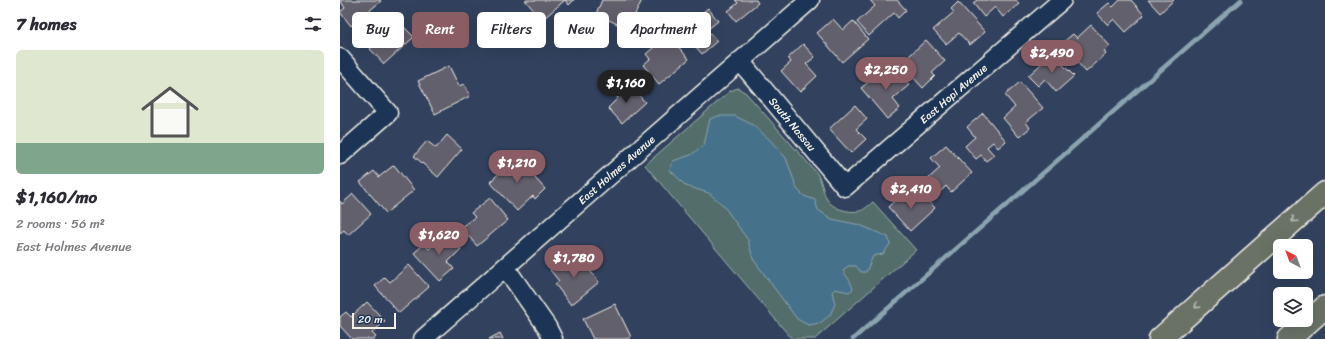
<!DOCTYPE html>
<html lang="en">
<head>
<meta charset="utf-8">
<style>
	body { margin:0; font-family:Sriracha,sans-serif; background:#f7f7f7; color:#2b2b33; height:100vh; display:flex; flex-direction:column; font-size:15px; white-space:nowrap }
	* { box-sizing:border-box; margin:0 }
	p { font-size:13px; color:#7c7c81 }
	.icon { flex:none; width:22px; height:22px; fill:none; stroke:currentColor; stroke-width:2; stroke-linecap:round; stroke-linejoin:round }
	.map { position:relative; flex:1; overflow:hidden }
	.panel { display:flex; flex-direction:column; background:#fff; width:340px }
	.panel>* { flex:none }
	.guide { position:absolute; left:12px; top:12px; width:380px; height:36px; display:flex; gap:8px }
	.needle { width:26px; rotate:319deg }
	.tools { position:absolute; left:933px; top:239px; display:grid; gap:8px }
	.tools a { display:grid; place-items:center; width:40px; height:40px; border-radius:6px; background:#fff; box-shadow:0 4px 16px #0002; font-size:20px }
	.scale { position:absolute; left:12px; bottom:10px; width:44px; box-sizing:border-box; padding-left:4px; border:2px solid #f4f1e8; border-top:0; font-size:11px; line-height:14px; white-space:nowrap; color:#f4f1e8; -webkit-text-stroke:3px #1d3557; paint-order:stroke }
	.price { position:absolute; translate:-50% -34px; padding:0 9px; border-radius:14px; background:#8a5d65; color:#fff; font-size:13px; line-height:26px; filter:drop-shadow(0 1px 2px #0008) }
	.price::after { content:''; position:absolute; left:50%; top:24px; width:12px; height:9px; margin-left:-6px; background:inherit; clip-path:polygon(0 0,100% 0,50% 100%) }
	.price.current { background:#222; color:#fff }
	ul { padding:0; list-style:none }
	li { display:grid; align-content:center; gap:8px; height:212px; padding:0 16px }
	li+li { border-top:1px solid #e1e1e2 }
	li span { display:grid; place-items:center; height:124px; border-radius:6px; color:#555 }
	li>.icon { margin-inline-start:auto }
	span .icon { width:72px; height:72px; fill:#fffc; stroke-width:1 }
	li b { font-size:17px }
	h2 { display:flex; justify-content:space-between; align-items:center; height:48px; padding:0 16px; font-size:17px }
	.chip { padding:0 14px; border-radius:6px; background:#fff; box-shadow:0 4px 16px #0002; font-size:14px; line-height:36px }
	.chip.current { background:#8a5d65; color:#fff }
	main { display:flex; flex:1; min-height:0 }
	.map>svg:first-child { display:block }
	.green { fill:#526e6b; stroke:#a3b0aa }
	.water { fill:#45718a; stroke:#8ba4b0 }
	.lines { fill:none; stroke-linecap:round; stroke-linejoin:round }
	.stream { stroke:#8ba4b0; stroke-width:4.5 }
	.building { fill:#63616d; stroke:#f4f1e8 }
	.minor-casing { stroke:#f4f1e8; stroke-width:21 }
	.highway-casing { stroke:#f4f1e8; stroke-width:25 }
	.minor { stroke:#1d3557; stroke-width:18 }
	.highway { stroke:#6a7266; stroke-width:22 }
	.oneway { stroke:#bdbeb4 }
	.labels { text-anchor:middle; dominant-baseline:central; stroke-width:4; stroke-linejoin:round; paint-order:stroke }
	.street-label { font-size:11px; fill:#f4f1e8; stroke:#1d3557 }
</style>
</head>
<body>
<main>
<section class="panel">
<h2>7 homes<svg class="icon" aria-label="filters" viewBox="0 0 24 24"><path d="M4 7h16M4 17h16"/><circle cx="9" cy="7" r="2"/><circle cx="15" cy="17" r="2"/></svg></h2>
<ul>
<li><span style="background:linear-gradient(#dfe7d0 75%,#7fa58c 0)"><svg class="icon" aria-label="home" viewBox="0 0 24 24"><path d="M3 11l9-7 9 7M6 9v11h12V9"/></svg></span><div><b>$1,160/mo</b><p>2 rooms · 56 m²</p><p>East Holmes Avenue</p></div></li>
</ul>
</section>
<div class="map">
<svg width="985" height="339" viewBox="0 0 985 339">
	<rect width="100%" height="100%" fill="#32425e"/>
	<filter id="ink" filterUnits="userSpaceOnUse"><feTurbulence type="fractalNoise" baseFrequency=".025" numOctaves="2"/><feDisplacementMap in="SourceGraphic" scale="8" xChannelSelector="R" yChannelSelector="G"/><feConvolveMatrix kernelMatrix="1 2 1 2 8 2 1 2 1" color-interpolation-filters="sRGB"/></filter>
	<g filter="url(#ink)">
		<!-- green -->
		<path class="green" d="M398,88L406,93L476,172C482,180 482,189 486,198C492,209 508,213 520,211C524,210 529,205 533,202L576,250L475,339H452L305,165L390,91Z"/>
		<!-- water -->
		<path class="water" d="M378,116H395L413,125L430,140L446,158L457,189L464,196L475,200L478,210L492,219L520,225L548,237L550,244L543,254L533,256L526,272H521L516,266H508L503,271L510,281L513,289L509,292L495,289L492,292L495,304L490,315L480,323L468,325L457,319L413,259L408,240L383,205L369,193L346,186L330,170L333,161L351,155L364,145L370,119Z"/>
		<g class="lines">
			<!-- stream -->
			<path class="stream" d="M513,339L901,0"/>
		</g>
		<!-- building -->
		<path class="building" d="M0,0H40L41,1L11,26L0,12L5,8Z
			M185,0H234L229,5L225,0L202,20Z
			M262,0H302L288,29L256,14Z
			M395,0H416L418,3L396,21L388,11L398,3Z
			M530,0H557L566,10L558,18L554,13L529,36L517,22L535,6Z
			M637,0H676L679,4L663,17L655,7L644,17L633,3Z
			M780,0H791L804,15L786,32L774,19L768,25L757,13L769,3L773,7Z
			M808,0H834L820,13Z
			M618,2L645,32L630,45L619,33L606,44L593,30L614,12L611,9Z
			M368,8L378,21L367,30L377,41L362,54L340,29L348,22L349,24Z
			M45,14L61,31L65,28L74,37L44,64L30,49L35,44L25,32Z
			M493,19L503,30L513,21L528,39L502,62L477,33Z
			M751,25L770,46L764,51L766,54L746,72L721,44L733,34L737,38Z
			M328,35L349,59L319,84L303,65L310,59L306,54Z
			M586,40L605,61L592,73L595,76L583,88L571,75L578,69L568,57Z
			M463,44L475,57L466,64L477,76L460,92L441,71L451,62L448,58Z
			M712,54L734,76L716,92L705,79L698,86L688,76Z
			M109,66L119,86L124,84L130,96L95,114L78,81Z
			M553,67L569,85L553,99L560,108L547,119L521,88L543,70L546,73Z
			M680,82L703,108L686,122L690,128L679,137L663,118L675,107L665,95Z
			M289,85L305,102L282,123L268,108L278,98L276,96Z
			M515,105L527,119L516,129L526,139L511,153L489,129Z
			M643,113L666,141L658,148L653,142L647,147L654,155L646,161L641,155L636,159L625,146L635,137L627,127Z
			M107,135L122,149L98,177L74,156L87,141L96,148Z
			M606,145L632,173L611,192L606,186L601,191L589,178L600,168L591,158Z
			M176,157L205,189L195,199L193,196L177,211L150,182Z
			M54,165L74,190L46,213L20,182L34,171L39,177Z
			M13,194L31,214L8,235L4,230L0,233V201L2,204Z
			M562,194L571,204L582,194L595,208L570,231L548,207Z
			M150,198L168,220L137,246L121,227L135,217L131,213Z
			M106,233L121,249L108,262L114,269L100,281L74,253L84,244L89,249Z
			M228,256L233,263L240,258L259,282L231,305L215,284L219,281L210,270Z
			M69,265L89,287L59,313L35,286L45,277L50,282Z
			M27,302L45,321L32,333L36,337L33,339H12L0,326V317L6,312L11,317Z
			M275,304L291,337L287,339H253L243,319Z
			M160,333L163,339H149Z"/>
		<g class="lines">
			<!-- minor casing -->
			<g class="minor-casing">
				<g id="minor">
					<path d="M0,58L48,113L0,155"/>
					<path id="s1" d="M400,61L505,187L722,0"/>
					<path d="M165,267L207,327L213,339"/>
					<path id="s2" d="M83,339L470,0"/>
				</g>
			</g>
			<!-- highway casing -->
			<g class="highway-casing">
				<path id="highway" d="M820,339L985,193
					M949,339L985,307"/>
			</g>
			<!-- minor -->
			<use href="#minor" class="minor"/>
			<!-- highway -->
			<use href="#highway" class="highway"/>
		</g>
		<!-- one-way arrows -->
		<defs><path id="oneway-chevron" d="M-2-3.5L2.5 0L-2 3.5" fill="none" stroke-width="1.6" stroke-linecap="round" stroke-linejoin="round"/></defs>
		<g class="oneway">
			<use href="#oneway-chevron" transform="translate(954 220) rotate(138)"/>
			<use href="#oneway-chevron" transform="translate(857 306) rotate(138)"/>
		</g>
	</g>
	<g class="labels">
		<!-- street labels -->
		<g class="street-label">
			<text stroke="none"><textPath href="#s1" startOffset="307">East Hopi Avenue</textPath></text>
			<text stroke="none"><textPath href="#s1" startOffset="82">South Nassau</textPath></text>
			<text stroke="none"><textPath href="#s2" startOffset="257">East Holmes Avenue</textPath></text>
		</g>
	</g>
</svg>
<div class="tools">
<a><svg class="needle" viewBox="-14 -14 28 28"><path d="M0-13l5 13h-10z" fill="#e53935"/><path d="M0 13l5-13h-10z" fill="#7c7c81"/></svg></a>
<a><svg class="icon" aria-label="layers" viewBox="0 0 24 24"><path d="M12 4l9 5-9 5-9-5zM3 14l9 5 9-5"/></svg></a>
</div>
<div class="scale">20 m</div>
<b class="price" style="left:712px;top:74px">$2,490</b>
<b class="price" style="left:546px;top:91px">$2,250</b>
<b class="price current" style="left:286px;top:104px">$1,160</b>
<b class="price" style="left:177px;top:184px">$1,210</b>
<b class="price" style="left:571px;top:210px">$2,410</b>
<b class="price" style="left:99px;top:256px">$1,620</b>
<b class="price" style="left:234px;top:279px">$1,780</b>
<div class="guide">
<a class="chip">Buy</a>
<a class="chip current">Rent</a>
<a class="chip">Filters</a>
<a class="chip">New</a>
<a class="chip">Apartment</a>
</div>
</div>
</main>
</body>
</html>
